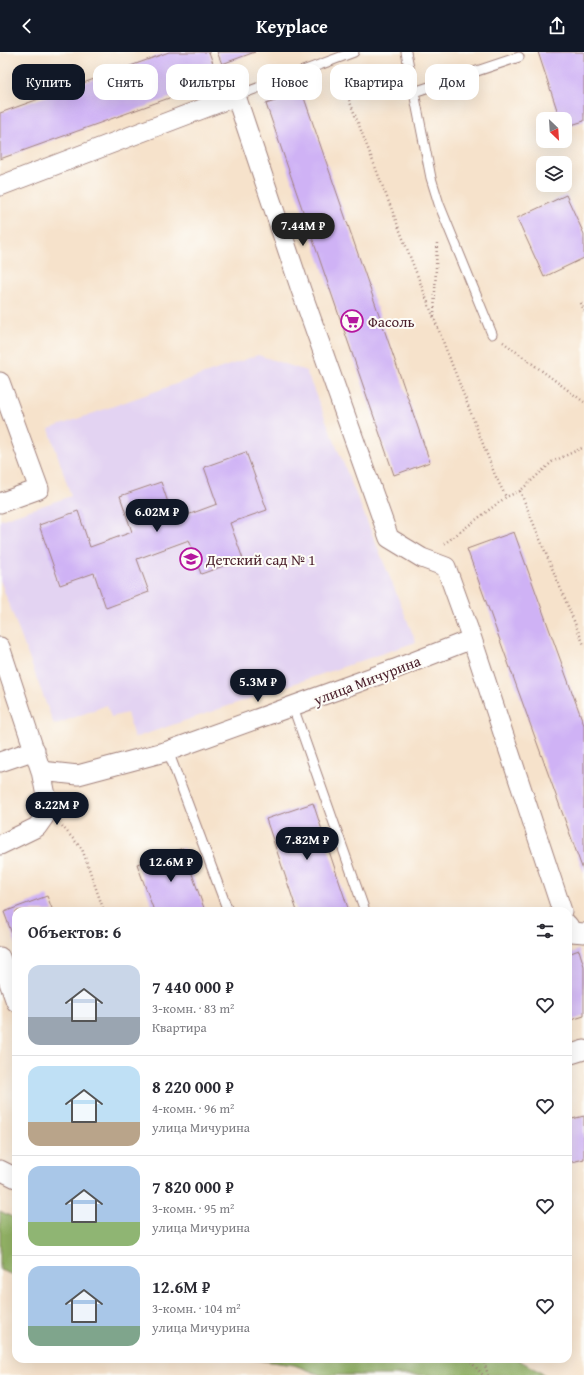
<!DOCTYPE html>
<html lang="ru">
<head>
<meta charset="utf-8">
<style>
	body { margin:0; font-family:"Gentium Book Plus",serif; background:#f2f2f3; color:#2b2b33; height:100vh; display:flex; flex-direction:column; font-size:15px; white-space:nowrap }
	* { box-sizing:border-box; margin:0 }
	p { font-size:13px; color:#7c7c81 }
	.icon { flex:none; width:22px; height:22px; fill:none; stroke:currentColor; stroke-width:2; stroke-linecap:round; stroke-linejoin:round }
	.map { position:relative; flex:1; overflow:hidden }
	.sheet { position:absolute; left:12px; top:855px; width:560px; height:456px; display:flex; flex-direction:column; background:#fff; border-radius:12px; box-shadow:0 4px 16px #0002 }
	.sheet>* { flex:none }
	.banner { position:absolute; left:12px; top:12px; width:560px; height:36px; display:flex; gap:8px }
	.needle { width:26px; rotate:155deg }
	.controls { position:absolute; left:536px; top:60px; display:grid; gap:8px }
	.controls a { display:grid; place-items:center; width:36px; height:36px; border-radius:8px; background:#fff; box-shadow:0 4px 16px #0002; font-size:20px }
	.price { position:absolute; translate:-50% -34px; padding:0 9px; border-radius:14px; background:#111827; color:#fff; font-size:13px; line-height:26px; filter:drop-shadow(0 1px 2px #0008) }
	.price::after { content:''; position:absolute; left:50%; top:24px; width:12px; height:9px; margin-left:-6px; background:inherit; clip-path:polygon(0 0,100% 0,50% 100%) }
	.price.selected { background:#222; color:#fff }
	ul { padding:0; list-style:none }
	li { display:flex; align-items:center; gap:12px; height:100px; padding:0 16px }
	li+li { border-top:1px solid #e1e1e2 }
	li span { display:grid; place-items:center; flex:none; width:112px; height:80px; border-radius:12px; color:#555 }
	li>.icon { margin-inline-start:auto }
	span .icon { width:48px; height:48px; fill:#fffc; stroke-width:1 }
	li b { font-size:17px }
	h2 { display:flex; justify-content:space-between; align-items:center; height:48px; padding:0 16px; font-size:17px }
	.pill { padding:0 14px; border-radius:12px; background:#fff; box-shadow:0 4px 16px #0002; font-size:14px; line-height:36px }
	.pill.selected { background:#111827; color:#fff }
	header { display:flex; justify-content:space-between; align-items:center; height:52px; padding:0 16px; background:#111827; color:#fff; font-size:18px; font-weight:600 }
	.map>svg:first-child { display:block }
	.built { fill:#e3d3f2 }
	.forest { fill:#92b265; stroke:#6e6848 }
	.building { fill:#cfb2f5 }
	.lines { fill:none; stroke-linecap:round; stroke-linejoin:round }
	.lane-casing { stroke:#a0807b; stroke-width:11 }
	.street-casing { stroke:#a0807b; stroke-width:21 }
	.path { stroke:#a0807b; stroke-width:2.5; stroke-dasharray:1 3; stroke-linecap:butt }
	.lane { stroke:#fff; stroke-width:9 }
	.street { stroke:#fff; stroke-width:19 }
	.labels { text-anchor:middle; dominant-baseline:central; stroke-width:4; stroke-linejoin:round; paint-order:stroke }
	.poi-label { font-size:15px; fill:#4a1f2b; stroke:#fdfcf7; text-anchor:start }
	.street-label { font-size:15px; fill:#4a1f2b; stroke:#fdfcf7 }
</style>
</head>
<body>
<header><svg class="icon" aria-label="back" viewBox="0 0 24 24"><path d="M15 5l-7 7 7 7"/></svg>Keyplace<svg class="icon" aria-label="share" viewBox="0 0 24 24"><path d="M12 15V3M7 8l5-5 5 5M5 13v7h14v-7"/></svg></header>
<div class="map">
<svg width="584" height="1323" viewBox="0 0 584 1323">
	<rect width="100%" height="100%" fill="#fdfcf7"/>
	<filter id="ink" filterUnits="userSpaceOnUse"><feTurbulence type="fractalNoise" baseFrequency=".025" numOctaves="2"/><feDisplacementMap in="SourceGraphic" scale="8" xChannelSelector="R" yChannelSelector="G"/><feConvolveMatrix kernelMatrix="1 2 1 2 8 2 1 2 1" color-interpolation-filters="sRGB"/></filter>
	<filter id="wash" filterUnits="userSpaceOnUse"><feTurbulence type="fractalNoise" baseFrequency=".012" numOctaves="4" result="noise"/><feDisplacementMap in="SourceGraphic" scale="16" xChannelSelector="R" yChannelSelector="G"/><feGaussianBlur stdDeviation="0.9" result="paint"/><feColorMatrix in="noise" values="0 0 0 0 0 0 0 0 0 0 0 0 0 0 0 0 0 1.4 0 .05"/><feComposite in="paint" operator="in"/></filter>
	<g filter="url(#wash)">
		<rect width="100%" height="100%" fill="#f6e2cb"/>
		<!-- built -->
		<path class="built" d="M258,303L306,319L416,590L134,686L127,661L111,665L107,653L54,673L0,528V468L71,444L49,377Z"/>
		<!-- forest -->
		<path class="forest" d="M0,1159L16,1167V1224L0,1218Z
			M248,1307H517L545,1323H321L294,1313Z"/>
		<g id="blocks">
			<!-- building -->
			<path class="building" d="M169,0H209L219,28L0,107V61Z
				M217,0H255L222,12Z
				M538,0H584V69L565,75V67H560Z
				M302,40L430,410L394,423L266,52Z
				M566,143L584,182V206L544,225L517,166Z
				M246,400L267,458L230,471L243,507L201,522L189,488L137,507L149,540L106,556L94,521L60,533L39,473L78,459L90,495L132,480L120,444L161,430L174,468L217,452L204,415Z
				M514,480L584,673V821L467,497Z
				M313,751L349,859H297L266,767Z
				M183,796L205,859H154L137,812Z
				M47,844L53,859H16V893L4,860Z
				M579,898L584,914V964L568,969V902Z
				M584,1064V1107L568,1111V1068Z"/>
		</g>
	</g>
	<g filter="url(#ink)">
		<use href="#blocks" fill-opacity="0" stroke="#a0807b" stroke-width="1"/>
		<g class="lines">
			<!-- lane casing -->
			<g class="lane-casing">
				<path id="lane" d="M406,0L431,126L439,152L492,282
					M414,40L519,5
					M236,44L354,0
					M293,655L365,859
					M168,699L228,859"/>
			</g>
			<!-- street casing -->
			<g class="street-casing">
				<path id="street" d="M0,134L236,44L301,238L389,486L422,506L446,515L472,587L562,859
					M0,330L39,437L0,451
					M0,595L41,719L49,758L37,775L0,793
					M0,710L35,698
					M41,719L78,723L168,699L395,617L472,587
					M568,873L572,880L584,881
					M0,905L16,950
					M568,1003L584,998
					M0,1118L16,1126"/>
			</g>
			<!-- path -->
			<path class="path" d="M339,22L495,423L506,445
				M581,251L584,259
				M434,264L437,191
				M503,290L584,350
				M520,439L584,593
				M444,492L506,445L520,439L552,410L584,395
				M62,774L82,797L104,859
				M468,1307L483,1323
				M483,1307L488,1323"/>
			<!-- lane -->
			<use href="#lane" class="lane"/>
			<!-- street -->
			<use href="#street" class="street"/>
		</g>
	</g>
	<!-- icons -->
	<defs>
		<g id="supermarket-ring" transform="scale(1.15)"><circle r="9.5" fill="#fdfcf7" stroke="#b5179e" stroke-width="1.5"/><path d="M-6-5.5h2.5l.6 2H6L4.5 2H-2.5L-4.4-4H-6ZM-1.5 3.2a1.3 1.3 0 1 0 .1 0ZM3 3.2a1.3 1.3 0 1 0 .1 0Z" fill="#b5179e"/></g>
		<g id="school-ring" transform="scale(1.15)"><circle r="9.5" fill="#fdfcf7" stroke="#b5179e" stroke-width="1.5"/><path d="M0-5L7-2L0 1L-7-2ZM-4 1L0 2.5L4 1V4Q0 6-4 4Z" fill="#b5179e"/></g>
	</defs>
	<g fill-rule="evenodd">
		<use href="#supermarket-ring" x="352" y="269"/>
		<use href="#school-ring" x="191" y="507"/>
	</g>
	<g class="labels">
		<!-- poi labels -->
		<g class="poi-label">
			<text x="368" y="269">Фасоль</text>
			<text x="206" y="507">Детский сад № 1</text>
		</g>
		<!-- street labels -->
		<g class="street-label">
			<text transform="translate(367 628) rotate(-21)">улица Мичурина</text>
		</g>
	</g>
</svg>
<div class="controls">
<a><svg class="needle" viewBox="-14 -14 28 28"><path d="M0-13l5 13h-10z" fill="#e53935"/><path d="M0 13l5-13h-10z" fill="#7c7c81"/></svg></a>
<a><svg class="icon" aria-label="layers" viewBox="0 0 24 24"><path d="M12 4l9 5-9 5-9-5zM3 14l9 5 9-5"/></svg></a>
</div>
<b class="price selected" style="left:303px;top:195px">7.44M ₽</b>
<b class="price" style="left:157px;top:481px">6.02M ₽</b>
<b class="price" style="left:258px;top:651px">5.3M ₽</b>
<b class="price" style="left:57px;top:774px">8.22M ₽</b>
<b class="price" style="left:307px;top:809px">7.82M ₽</b>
<b class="price" style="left:171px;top:831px">12.6M ₽</b>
<div class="banner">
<a class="pill selected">Купить</a>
<a class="pill">Снять</a>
<a class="pill">Фильтры</a>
<a class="pill">Новое</a>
<a class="pill">Квартира</a>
<a class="pill">Дом</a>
</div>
<section class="sheet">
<h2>Объектов: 6<svg class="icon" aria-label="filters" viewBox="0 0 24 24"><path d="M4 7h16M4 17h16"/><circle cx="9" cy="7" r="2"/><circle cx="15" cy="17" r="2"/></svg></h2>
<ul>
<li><span style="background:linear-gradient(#c9d6e8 65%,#9aa5b1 0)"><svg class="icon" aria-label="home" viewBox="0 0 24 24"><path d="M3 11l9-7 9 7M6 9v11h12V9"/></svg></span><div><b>7 440 000 ₽</b><p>3-комн. · 83 m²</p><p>Квартира</p></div><svg class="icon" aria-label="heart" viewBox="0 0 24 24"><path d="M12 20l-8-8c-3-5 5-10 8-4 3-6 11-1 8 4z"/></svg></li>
<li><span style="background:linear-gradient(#bfe0f5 70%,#b9a48a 0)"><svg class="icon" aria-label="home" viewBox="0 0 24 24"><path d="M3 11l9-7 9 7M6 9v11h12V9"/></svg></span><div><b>8 220 000 ₽</b><p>4-комн. · 96 m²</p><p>улица Мичурина</p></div><svg class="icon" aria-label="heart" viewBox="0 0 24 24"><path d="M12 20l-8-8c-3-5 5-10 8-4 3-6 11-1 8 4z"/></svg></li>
<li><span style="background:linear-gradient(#a9c7e8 70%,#8fb573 0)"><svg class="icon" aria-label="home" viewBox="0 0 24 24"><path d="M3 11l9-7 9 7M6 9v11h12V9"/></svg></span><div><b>7 820 000 ₽</b><p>3-комн. · 95 m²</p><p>улица Мичурина</p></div><svg class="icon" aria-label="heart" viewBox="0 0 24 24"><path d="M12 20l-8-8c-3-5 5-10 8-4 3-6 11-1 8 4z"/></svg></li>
<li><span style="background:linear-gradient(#a9c7e8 75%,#7fa58c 0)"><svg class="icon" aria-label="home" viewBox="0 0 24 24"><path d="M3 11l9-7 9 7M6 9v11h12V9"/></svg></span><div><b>12.6M ₽</b><p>3-комн. · 104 m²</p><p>улица Мичурина</p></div><svg class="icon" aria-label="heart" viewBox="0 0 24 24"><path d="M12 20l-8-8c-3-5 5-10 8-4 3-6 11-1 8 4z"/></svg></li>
</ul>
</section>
</div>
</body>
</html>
